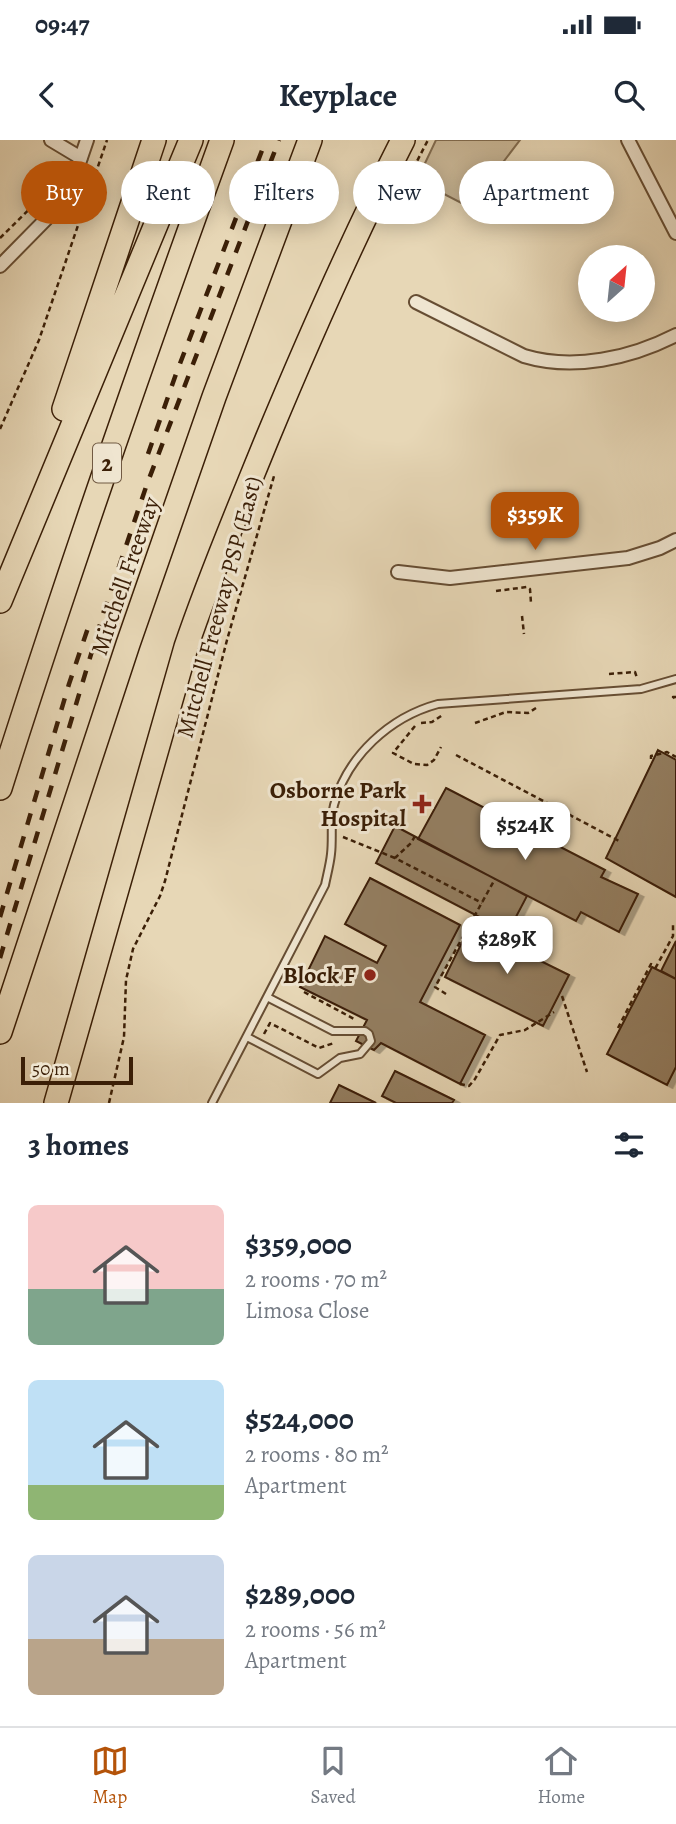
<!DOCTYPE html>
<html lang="en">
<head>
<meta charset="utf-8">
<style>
	body { margin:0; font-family:Alegreya,serif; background:#f2f2f3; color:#1f2937; height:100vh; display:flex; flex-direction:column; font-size:26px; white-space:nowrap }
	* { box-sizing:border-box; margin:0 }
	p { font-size:23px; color:#747a83 }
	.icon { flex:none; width:38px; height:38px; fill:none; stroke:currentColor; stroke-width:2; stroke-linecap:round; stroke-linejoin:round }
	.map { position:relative; height:963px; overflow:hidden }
	.side { display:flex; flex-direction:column; background:#fff; flex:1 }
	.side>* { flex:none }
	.banner { position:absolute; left:21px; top:21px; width:635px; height:63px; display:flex; gap:14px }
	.needle { width:46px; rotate:27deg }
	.fabs { position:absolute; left:578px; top:105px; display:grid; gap:14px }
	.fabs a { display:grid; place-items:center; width:77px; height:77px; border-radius:50%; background:#fff; box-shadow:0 4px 18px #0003; font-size:35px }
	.scale { position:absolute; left:21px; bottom:18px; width:112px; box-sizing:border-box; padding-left:7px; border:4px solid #3b1f07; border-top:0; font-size:19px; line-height:24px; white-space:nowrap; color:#3b1f07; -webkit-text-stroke:5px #efe5d0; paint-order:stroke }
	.price { position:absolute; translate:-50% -60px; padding:0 16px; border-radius:14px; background:#fff; color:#222; font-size:23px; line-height:46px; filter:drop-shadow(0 2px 4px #0008) }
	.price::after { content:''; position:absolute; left:50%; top:42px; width:21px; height:16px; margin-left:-10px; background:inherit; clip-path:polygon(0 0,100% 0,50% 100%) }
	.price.active { background:#b45309; color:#fff }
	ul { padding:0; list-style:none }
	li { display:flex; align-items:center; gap:21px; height:175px; padding:0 28px }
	li span { display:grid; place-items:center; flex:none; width:196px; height:140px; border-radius:10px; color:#555 }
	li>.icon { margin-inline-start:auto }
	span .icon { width:84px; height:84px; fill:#fffc; stroke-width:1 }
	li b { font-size:30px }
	h2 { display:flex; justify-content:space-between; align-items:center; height:84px; padding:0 28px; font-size:30px }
	.chip { padding:0 24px; border-radius:32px; background:#fff; box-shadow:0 4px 18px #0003; font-size:24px; line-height:63px }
	.chip.active { background:#b45309; color:#fff }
	.status { display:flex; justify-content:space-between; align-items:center; height:49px; padding:0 35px; background:#fff; direction:ltr }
	.status svg { height:19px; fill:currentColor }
	header { display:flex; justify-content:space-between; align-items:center; height:91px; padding:0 28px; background:#fff; font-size:32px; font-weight:700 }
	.dock { display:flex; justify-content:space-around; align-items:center; height:98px; border-top:2px solid #e0e1e3; background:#fff; font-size:19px; color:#747a83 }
	.dock a { display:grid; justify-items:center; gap:4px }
	.dock .active { color:#b45309 }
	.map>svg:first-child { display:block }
	.green { fill:#cab898; stroke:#826c50; stroke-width:2 }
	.building { fill:#947f62; stroke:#3b1f07; stroke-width:2; filter:url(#shadow) }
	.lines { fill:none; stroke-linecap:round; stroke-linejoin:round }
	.service-casing { stroke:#664d33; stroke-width:10 }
	.minor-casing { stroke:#664d33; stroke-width:16 }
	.motorway-casing { stroke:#3b1f07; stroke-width:26 }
	.path { stroke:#3b1f07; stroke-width:2.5; stroke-dasharray:5 3.5; stroke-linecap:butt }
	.service { stroke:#efe5d0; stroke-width:6 }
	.minor { stroke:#efe5d0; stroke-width:12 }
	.motorway { stroke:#e7d7b6; stroke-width:23 }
	.rail { stroke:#3b1f07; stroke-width:4.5; stroke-dasharray:12 12; stroke-linecap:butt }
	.poi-dot { fill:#8f2418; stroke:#efe5d0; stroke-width:2.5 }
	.labels { text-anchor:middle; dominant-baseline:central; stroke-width:6; stroke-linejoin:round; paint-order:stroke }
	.shield { fill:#efe5d0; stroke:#715a43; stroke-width:2 }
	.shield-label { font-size:23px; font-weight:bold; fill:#3b1f07 }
	.street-label { font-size:24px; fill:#3b1f07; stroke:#efe5d0 }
	.poi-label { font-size:24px; font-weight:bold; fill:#3b1f07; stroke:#efe5d0; text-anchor:end }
</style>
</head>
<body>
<div class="status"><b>09:47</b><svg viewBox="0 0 49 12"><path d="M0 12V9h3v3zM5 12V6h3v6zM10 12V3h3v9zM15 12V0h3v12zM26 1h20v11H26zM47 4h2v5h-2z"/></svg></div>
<header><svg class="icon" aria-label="back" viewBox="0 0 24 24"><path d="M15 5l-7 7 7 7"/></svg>Keyplace<svg class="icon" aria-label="search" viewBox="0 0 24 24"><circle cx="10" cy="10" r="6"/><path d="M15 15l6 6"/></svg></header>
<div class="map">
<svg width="676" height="963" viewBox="0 0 676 963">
	<defs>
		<filter id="shadow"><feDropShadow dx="5.5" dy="3" stdDeviation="0" flood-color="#0004"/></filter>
	</defs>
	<rect width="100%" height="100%" fill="#e7d7b6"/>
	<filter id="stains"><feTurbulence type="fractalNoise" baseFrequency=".00286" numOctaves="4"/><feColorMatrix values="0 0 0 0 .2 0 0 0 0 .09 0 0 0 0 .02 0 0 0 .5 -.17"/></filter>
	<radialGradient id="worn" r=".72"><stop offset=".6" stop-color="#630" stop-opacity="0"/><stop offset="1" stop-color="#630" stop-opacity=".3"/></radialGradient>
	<!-- green -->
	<path class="green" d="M436,0H520L469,67L417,40Z"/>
	<!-- building -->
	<path class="building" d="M658,610L676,620V757L606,718Z
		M446,648L605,730L601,737L638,754L619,792L581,772L576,781L418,699Z
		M395,686L527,756L508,792L376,723Z
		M370,738L460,785L420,862L485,895L460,944L381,903L374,910L356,901L367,880L300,847L325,796L377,823L386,806L345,784Z
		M470,786L569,835L543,886L445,837Z
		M676,801V839L661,831Z
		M652,827L676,839V927L667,945L607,914Z
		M395,931L454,960L452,963H396L382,956Z
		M339,945L376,963H330Z"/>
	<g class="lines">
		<!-- service casing -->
		<g class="service-casing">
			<path id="service" d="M247,897L318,934L340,918L360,914L371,901L369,894L365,891H333L267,857
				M212,963L325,745C327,735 330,724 331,714C333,698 330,680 334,665C347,616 390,577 438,564L641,549L676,539"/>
		</g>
		<!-- minor casing -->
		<g class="minor-casing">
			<path id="minor" d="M51,0L81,18
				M628,0L676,93
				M0,126L60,65L73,41L87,0
				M416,162L524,216C574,231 631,218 676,195
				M398,432L450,438L628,418L660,408L676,400"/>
		</g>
		<!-- motorway casing -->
		<g class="motorway-casing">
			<path id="motorway" d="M64,269L154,0
				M0,461L191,0
				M0,648C69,430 144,215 222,0
				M0,892L128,504L214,257L310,0
				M56,963L186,507C210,436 239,368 267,299C309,198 353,98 403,0"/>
		</g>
		<!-- path -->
		<path class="path" d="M386,81L428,0
			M0,98L55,44
			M0,289L39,200L107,0
			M496,451L527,447L530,449L531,463
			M522,476L524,494
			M609,534L635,532L637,538
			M676,557H673L676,559
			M421,583L432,582L444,574
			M475,583L506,572L528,573L536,568
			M415,586L393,613L414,624L427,625L434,620L441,607
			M456,615L621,702
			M651,619V616L667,612L676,617
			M415,696L411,703L395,718L482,763
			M343,697L395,718
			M304,852L356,880
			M446,854L435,847L495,739
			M562,856L587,932
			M618,888L651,824L656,827L673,796V785
			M264,894L270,883L319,908L334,903
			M460,944L469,946L475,939L500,895L525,890L554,872
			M109,963L124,897L126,840L133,809L160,756L165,741L227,500L274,336"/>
		<!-- service -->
		<use href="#service" class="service"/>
		<!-- minor -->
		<use href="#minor" class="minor"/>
		<!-- motorway -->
		<use href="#motorway" class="motorway"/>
		<!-- rail -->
		<path class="rail" d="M148,314L176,234L266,0
			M0,777L69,544L91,479
			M0,818L104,471L147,344L279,0"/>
	</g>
	<!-- markers -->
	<g class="poi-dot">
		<path d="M418.5 653.5h7v7h7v7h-7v7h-7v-7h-7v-7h7z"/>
		<circle cx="370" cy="835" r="7"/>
	</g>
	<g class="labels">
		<!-- shield labels -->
		<rect class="shield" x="93" y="303.5" width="28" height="39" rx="5"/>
		<g class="shield-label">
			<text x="107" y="323">2</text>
		</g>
		<!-- street labels -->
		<g class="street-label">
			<text transform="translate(125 436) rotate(-71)">Mitchell Freeway</text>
			<text transform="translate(219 467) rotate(-75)">Mitchell Freeway PSP (East)</text>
		</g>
		<!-- poi labels -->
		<g class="poi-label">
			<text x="406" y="650">Osborne Park<tspan x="406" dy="28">Hospital</tspan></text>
			<text x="356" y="835">Block F</text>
		</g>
	</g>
	<rect width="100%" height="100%" filter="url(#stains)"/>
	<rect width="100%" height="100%" fill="url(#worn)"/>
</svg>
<div class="fabs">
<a><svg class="needle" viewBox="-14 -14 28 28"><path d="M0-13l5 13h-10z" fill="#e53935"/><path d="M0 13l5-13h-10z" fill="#747a83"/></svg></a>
</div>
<div class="scale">50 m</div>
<b class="price active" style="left:535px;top:412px">$359K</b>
<b class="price" style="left:525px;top:722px">$524K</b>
<b class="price" style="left:507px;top:836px">$289K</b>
<div class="banner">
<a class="chip active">Buy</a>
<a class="chip">Rent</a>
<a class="chip">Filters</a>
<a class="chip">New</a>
<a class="chip">Apartment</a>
</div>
</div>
<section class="side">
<h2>3 homes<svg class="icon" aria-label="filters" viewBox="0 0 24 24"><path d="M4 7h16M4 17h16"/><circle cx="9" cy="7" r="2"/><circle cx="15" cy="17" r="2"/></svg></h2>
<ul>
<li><span style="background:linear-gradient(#f6c9c9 60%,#7fa58c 0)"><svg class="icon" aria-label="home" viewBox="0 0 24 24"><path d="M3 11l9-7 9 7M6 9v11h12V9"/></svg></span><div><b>$359,000</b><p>2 rooms · 70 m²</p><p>Limosa Close</p></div></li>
<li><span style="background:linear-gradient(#bfe0f5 75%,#8fb573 0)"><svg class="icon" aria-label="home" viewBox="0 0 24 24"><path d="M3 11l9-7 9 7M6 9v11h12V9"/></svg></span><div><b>$524,000</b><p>2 rooms · 80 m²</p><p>Apartment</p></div></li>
<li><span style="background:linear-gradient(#c9d6e8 60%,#b9a48a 0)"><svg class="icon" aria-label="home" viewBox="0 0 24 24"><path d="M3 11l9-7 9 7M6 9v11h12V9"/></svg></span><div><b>$289,000</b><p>2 rooms · 56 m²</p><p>Apartment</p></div></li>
</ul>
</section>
<nav class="dock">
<a class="active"><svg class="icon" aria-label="map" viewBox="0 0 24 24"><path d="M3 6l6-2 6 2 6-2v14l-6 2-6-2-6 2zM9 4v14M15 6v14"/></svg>Map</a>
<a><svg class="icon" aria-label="saved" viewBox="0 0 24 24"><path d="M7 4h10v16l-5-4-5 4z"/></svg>Saved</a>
<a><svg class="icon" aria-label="home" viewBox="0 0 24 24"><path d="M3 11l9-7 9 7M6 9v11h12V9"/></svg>Home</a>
</nav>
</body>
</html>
